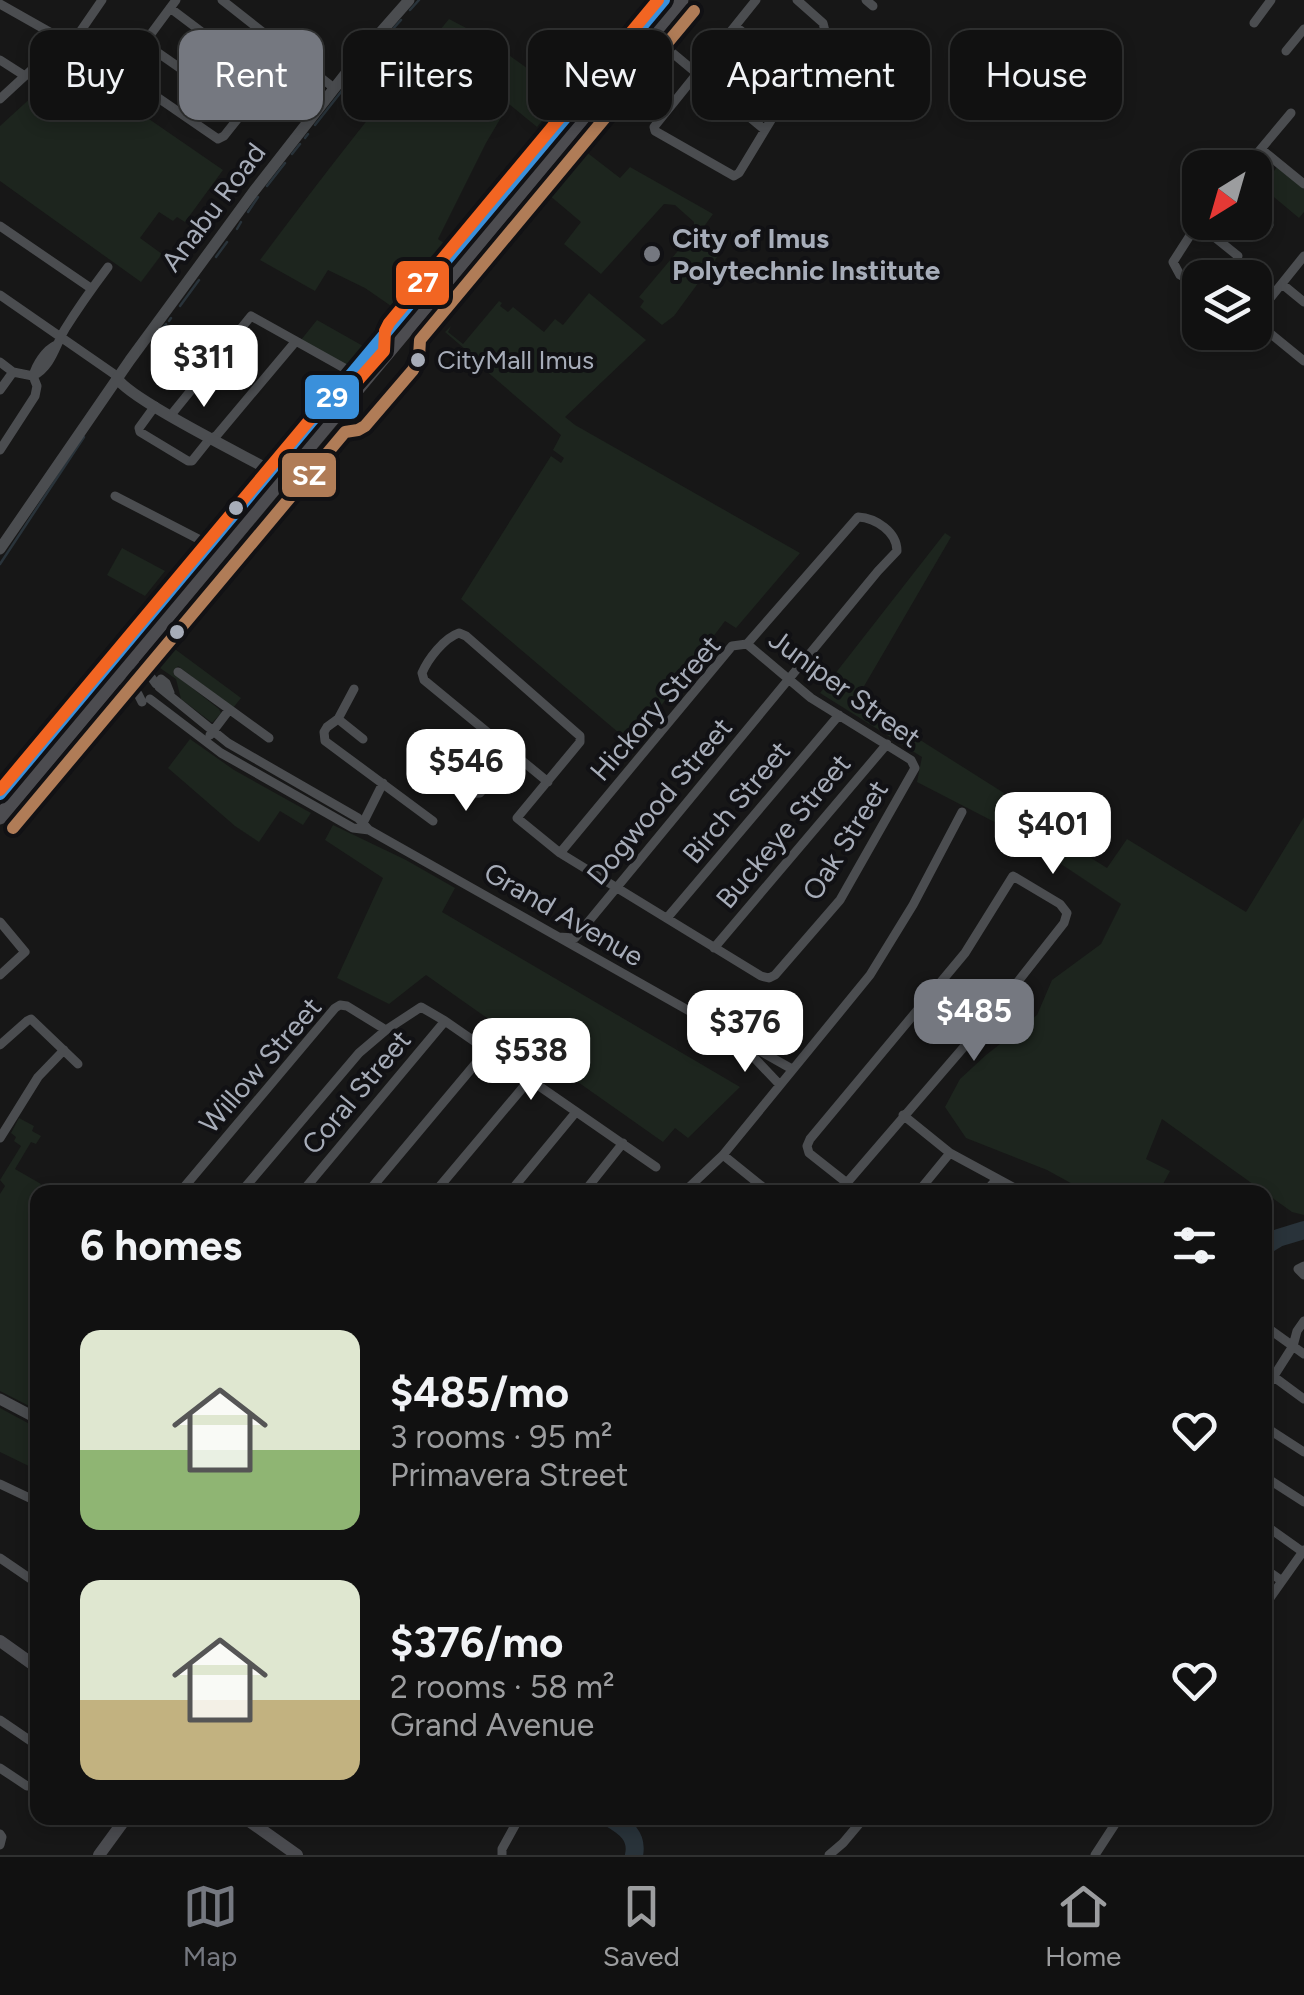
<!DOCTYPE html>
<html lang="en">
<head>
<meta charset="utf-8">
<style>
	body { margin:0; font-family:Figtree,sans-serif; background:#1e1f1f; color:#f1f3f6; height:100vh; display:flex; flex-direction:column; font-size:38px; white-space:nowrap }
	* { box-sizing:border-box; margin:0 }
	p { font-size:32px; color:#9c9d9f }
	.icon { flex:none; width:55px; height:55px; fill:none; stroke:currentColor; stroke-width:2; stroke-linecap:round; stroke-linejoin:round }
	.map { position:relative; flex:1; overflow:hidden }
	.sheet { position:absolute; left:30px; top:1185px; width:1242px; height:640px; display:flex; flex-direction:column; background:#111; border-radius:20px; box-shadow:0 5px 15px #0003,0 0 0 2px #303131 }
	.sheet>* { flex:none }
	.guide { position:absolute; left:30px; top:30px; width:1245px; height:90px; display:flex; gap:20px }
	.needle { width:65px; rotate:217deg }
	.fabs { position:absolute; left:1182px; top:150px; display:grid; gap:20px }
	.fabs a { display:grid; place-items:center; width:90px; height:90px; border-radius:20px; background:#111; box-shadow:0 5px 15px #0003,0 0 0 2px #303131; font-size:50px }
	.price { position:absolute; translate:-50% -85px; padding:0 22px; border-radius:20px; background:#fff; color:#222; font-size:32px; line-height:65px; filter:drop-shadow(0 2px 5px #0008) }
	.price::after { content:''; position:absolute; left:50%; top:60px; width:30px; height:22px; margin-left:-15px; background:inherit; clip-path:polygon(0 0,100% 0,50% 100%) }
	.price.selected { background:#757880; color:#fff }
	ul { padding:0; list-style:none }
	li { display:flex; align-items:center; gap:30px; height:250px; padding:0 50px }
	li span { display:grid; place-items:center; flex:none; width:280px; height:200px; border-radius:20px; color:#555 }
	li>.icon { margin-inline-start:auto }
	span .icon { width:120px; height:120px; fill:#fffc; stroke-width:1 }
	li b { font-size:42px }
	h2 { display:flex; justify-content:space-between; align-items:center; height:120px; padding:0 50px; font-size:42px }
	.chip { padding:0 35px; border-radius:20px; background:#111; box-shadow:0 5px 15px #0003,0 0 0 2px #303131; font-size:35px; line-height:90px }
	.chip.selected { background:#757880; color:#fff }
	.tabs { display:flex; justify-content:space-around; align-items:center; height:140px; border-top:2px solid #303131; background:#111; font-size:28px; color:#9c9d9f }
	.tabs a { display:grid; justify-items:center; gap:5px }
	.tabs .selected { color:#757880 }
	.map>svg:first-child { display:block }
	.green { fill:#1d251e }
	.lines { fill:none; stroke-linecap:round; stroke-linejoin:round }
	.stream { stroke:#29333a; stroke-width:2.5 }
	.river { stroke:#29333a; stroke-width:18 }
	.minor { stroke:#4b4d50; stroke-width:9 }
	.tertiary { stroke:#4b4d50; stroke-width:11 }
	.secondary { stroke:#4a4b4f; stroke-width:12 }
	.trunk { stroke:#4c4c50; stroke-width:15 }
	.bus-1-casing { stroke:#111114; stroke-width:20 }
	.bus-2-casing { stroke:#111114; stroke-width:20 }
	.bus-3-casing { stroke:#111114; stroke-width:20 }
	.bus-1 { stroke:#3a90db; stroke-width:12 }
	.bus-2 { stroke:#b07c57; stroke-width:12 }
	.bus-3 { stroke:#f26522; stroke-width:12 }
	.poi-dot { fill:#757880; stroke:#111114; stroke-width:4 }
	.bus-dot { fill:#a7adb9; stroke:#111114; stroke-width:4 }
	.labels { text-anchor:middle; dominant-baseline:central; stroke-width:8; stroke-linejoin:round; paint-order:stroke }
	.bus-label { font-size:26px; fill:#a7adb9; stroke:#111114; text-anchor:start }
	.street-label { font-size:28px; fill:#a7adb9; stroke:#111114 }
	.poi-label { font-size:28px; font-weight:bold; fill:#a7adb9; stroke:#111114; text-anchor:start }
	.line-badge { stroke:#111114; stroke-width:4 }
	.badge-label { font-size:28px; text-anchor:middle; font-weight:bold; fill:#fff }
</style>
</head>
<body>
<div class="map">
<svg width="1304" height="1855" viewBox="0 0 1304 1855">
	<rect width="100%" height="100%" fill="#171717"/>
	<!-- green -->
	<path class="green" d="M449,19C490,39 527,68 563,95L537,127L509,104L486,143L438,239L447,245L430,261L394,308L365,288L328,270L315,291L260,260C321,178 383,99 449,19Z
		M88,77L223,170L185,222L177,217L173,221L159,212L140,238L162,254L141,282L0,181V126L46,84L59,98L80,80L85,83Z
		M572,141L620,178L630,167L713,214L700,232L726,245L674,316L662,325L640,307L644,301L639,297L693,233L694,222L675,205L664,204L601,274L564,244L581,222L536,184Z
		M1277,167L1304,189V212L1299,218L1262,187Z
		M589,293L646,340L565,417L575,425L800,553L736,628L725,621L632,744L461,599L551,456L561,463L564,458L553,450L561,435L471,358L472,355L445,332L451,326L448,332L463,344L499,301L502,303L500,306L508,312L513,307L544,332L555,319L563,325Z
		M317,320L363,346L347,366L301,340Z
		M945,533L951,537L856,700L903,728L899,736L912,744L917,738L1004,793L1000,801L1107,868L1127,839L1246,912L1304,817V1215L1292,1212L1162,1119L1146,1159L1170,1171L1161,1188L1168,1192H1087L1047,1170L966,1138L945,1107L960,1079L986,1055L1037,1015L1052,980L1101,944L1121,904L1010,830L917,782L922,757L820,693Z
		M122,548L165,571L145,596L107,575Z
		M160,638L241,698L233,708L178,666L173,673L219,709L221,713L213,722H211L181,699L176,679L144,657Z
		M190,739L234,770L311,813L303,825L280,811L259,842L235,826L168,768Z
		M333,825L406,860L455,888L442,912L740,1087L688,1138L675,1128L663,1142L426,975L389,1004L337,978L383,878L325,840Z
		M19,1118L34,1126L32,1131L41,1136L36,1144L31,1142L15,1169L41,1184L33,1199L38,1202L37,1410L0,1391V1194L5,1186L0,1180L21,1146L14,1141L16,1137L11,1133Z
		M0,1408L37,1428V1470L0,1452Z"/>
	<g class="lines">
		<!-- stream -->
		<path class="stream" d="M410,10L419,0
			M315,125L374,50L401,20
			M305,138L308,134
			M292,154L300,144
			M267,186L285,163
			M248,212L258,197
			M237,229L241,222
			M216,257L227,242
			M180,306L199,280
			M169,321L171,318
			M152,342L166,324
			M0,564L84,437"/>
		<!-- river -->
		<path class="river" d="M1265,1246L1278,1238L1304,1230
			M610,1818C625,1827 638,1836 634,1855"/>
		<!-- minor -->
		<path class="minor" d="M222,0L334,88
			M756,0L654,127L655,131L734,176L739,173L825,31L823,23L797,0
			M866,0L873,6
			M0,4L122,73L218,139L224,136L290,53
			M170,8L268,82
			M1254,23L1271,0
			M735,26L798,76
			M652,36L765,130
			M144,43L243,112
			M71,45L102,0
			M1286,51L1304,29
			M0,60L25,76
			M122,73L176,0
			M0,99L40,62
			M1261,149L1304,184
			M1245,168L1291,113
			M1255,214L1269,225
			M1200,220L1173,262L1180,275L1200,287
			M1197,223L1238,256
			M0,226L92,289
			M1282,284L1304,302
			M0,295L114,374L117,378
			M1255,317L1304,256
			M1255,321L1304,361
			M0,362L13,372L33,376
			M33,376C52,366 55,346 65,329C78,308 93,287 108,267
			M33,376C36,365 45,350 56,345
			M0,390L13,372
			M155,406L139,428L140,432L188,461H192L208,441L217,435L296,341
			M171,415L251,316L346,369L355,372
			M0,450L35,396L37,386L33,376
			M115,496L210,545
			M129,660L151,677L156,684
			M178,672L269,738
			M117,677L138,694L142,702
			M161,679L166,683L170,693
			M159,687L228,743L358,818L369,830L792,1069
			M354,689L338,719L327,727L324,732L325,741L433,821
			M150,699L221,753L353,828L369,830
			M338,719L363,739
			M210,735L229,710
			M444,781L465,794L480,793L513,753
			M548,782L424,680L422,673C428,659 444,638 459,633L466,636L580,736V742L517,818L560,853L761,976L769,978L775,975L840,900L915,768L911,760L811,698L747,644
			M363,823L383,783
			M560,853L732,646L747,644
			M667,918L839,715
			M0,922L25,952L0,975
			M558,937L575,938L878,571L897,551C897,532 876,518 858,517L747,644
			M714,948L887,744
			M0,1045L27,1021L31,1019L78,1064
			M744,1047L780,1085
			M903,1115L950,1153L1022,1192
			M0,1138L38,1077L64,1050
			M723,1155L769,1192
			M180,1192L335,1008L340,1005L347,1006L386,1030
			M241,1192L359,1053L386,1030L421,1007L445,1021L656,1167
			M302,1192L445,1021
			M368,1192L487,1050
			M435,1192L530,1079
			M510,1192L576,1112
			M584,1192L623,1143
			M684,1192L723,1155L870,975L913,905L962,812
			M839,1192L994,1012L1064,923L1067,913L1060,904L1013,876L965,953L810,1139L807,1146L809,1153L847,1183
			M918,1192L950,1153
			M985,1192L997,1179
			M1304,1266L1298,1269L1304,1275
			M1265,1326L1304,1354
			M1274,1377L1304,1399
			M1265,1390L1293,1346L1297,1331L1304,1321
			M1265,1427L1304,1452
			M1265,1477L1304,1502
			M0,1484L38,1502
			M1265,1525L1303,1552
			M0,1558L38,1584
			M1265,1569L1282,1581
			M1265,1605L1304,1550
			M0,1720L38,1746
			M0,1768L27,1786L32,1785L38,1777
			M0,1834L2,1837L0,1845
			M502,1855V1849L519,1818
			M829,1855L843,1843L864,1818
			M1095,1855L1119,1818"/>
		<!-- tertiary -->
		<path class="tertiary" d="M117,378C129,399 247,457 275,473
			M0,549L130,360L254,191L358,58L409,0
			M0,1399L38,1419"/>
		<!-- secondary -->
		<path class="secondary" d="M0,1641L38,1668
			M245,1818L297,1855
			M99,1855L126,1818"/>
		<!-- trunk -->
		<path class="trunk" d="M0,794L664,0
			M0,817L681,0"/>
		<!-- bus-1 casing -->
		<g class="bus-1-casing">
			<path id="bus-1" d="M0,794L664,0"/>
		</g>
		<!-- bus-2 casing -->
		<g class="bus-2-casing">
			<path id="bus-2" d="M13,828L345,432L358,430L365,426L413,370L419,357L420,340L694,11"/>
		</g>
		<!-- bus-3 casing -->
		<g class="bus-3-casing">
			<path id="bus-3" d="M0,790L323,404L331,398L344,396L384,351L385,331L389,323L658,0"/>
		</g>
		<!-- bus-1 -->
		<use href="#bus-1" class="bus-1"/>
		<!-- bus-2 -->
		<use href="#bus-2" class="bus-2"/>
		<!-- bus-3 -->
		<use href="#bus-3" class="bus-3"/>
	</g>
	<!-- markers -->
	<circle class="poi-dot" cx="652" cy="254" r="10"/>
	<g class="bus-dot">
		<circle cx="418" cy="360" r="9"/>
		<circle cx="236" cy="508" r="9"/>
		<circle cx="177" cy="632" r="9"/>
	</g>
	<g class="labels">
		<!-- bus labels -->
		<g class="bus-label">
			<text x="437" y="360">CityMall Imus</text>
		</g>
		<!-- street labels -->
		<g class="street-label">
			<text transform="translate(213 207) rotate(-53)">Anabu Road</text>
			<text transform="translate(845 688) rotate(36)">Juniper Street</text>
			<text transform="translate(655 708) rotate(-49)">Hickory Street</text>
			<text transform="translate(659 801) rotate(-50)">Dogwood Street</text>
			<text transform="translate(736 802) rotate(-50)">Birch Street</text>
			<text transform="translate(783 831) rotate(-50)">Buckeye Street</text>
			<text transform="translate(845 840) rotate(-58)">Oak Street</text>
			<text transform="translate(564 914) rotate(30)">Grand Avenue</text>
			<text transform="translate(260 1065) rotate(-49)">Willow Street</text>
			<text transform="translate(356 1092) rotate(-50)">Coral Street</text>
		</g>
		<!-- poi labels -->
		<g class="poi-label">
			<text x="672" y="238">City of Imus<tspan x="672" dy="32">Polytechnic Institute</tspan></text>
		</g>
	</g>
	<g class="line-badge">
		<rect x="394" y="259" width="57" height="48" rx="10" fill="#f26522"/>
		<rect x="303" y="373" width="58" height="48" rx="10" fill="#3a90db"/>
		<rect x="280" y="451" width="58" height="48" rx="10" fill="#b07c57"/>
	</g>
	<g class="badge-label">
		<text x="423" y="292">27</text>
		<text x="332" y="407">29</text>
		<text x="309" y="485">SZ</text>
	</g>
</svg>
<div class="fabs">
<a><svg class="needle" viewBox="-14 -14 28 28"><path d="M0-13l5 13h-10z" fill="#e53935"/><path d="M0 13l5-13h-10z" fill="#9c9d9f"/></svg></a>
<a><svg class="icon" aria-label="layers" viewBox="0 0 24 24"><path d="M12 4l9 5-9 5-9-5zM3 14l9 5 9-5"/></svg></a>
</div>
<b class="price" style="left:204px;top:410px">$311</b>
<b class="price" style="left:466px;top:814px">$546</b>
<b class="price" style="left:1053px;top:877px">$401</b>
<b class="price selected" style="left:974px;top:1064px">$485</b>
<b class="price" style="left:745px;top:1075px">$376</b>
<b class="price" style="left:531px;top:1103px">$538</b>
<div class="guide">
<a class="chip">Buy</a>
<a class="chip selected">Rent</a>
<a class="chip">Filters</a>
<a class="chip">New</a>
<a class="chip">Apartment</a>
<a class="chip">House</a>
</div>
<section class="sheet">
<h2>6 homes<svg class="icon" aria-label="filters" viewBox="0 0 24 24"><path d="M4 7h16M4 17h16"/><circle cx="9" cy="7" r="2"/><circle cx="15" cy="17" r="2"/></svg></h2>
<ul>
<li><span style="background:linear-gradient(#dfe7d0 60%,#8fb573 0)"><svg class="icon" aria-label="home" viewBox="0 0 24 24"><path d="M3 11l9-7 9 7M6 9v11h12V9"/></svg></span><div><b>$485/mo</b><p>3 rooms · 95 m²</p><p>Primavera Street</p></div><svg class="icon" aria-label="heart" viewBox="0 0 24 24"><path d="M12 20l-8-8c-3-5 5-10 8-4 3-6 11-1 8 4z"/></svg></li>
<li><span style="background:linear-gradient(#dfe7d0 60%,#c2b280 0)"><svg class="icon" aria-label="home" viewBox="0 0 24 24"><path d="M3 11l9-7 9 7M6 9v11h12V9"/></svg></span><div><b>$376/mo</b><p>2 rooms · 58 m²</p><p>Grand Avenue</p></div><svg class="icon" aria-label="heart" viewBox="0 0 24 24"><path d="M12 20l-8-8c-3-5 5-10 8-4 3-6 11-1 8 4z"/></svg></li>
</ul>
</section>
</div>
<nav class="tabs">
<a class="selected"><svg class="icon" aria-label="map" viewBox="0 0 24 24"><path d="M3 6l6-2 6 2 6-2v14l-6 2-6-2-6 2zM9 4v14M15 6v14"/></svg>Map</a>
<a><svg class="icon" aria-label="saved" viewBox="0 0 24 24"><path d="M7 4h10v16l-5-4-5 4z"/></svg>Saved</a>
<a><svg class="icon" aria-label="home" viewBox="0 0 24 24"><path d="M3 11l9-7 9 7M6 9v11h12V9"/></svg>Home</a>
</nav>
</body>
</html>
